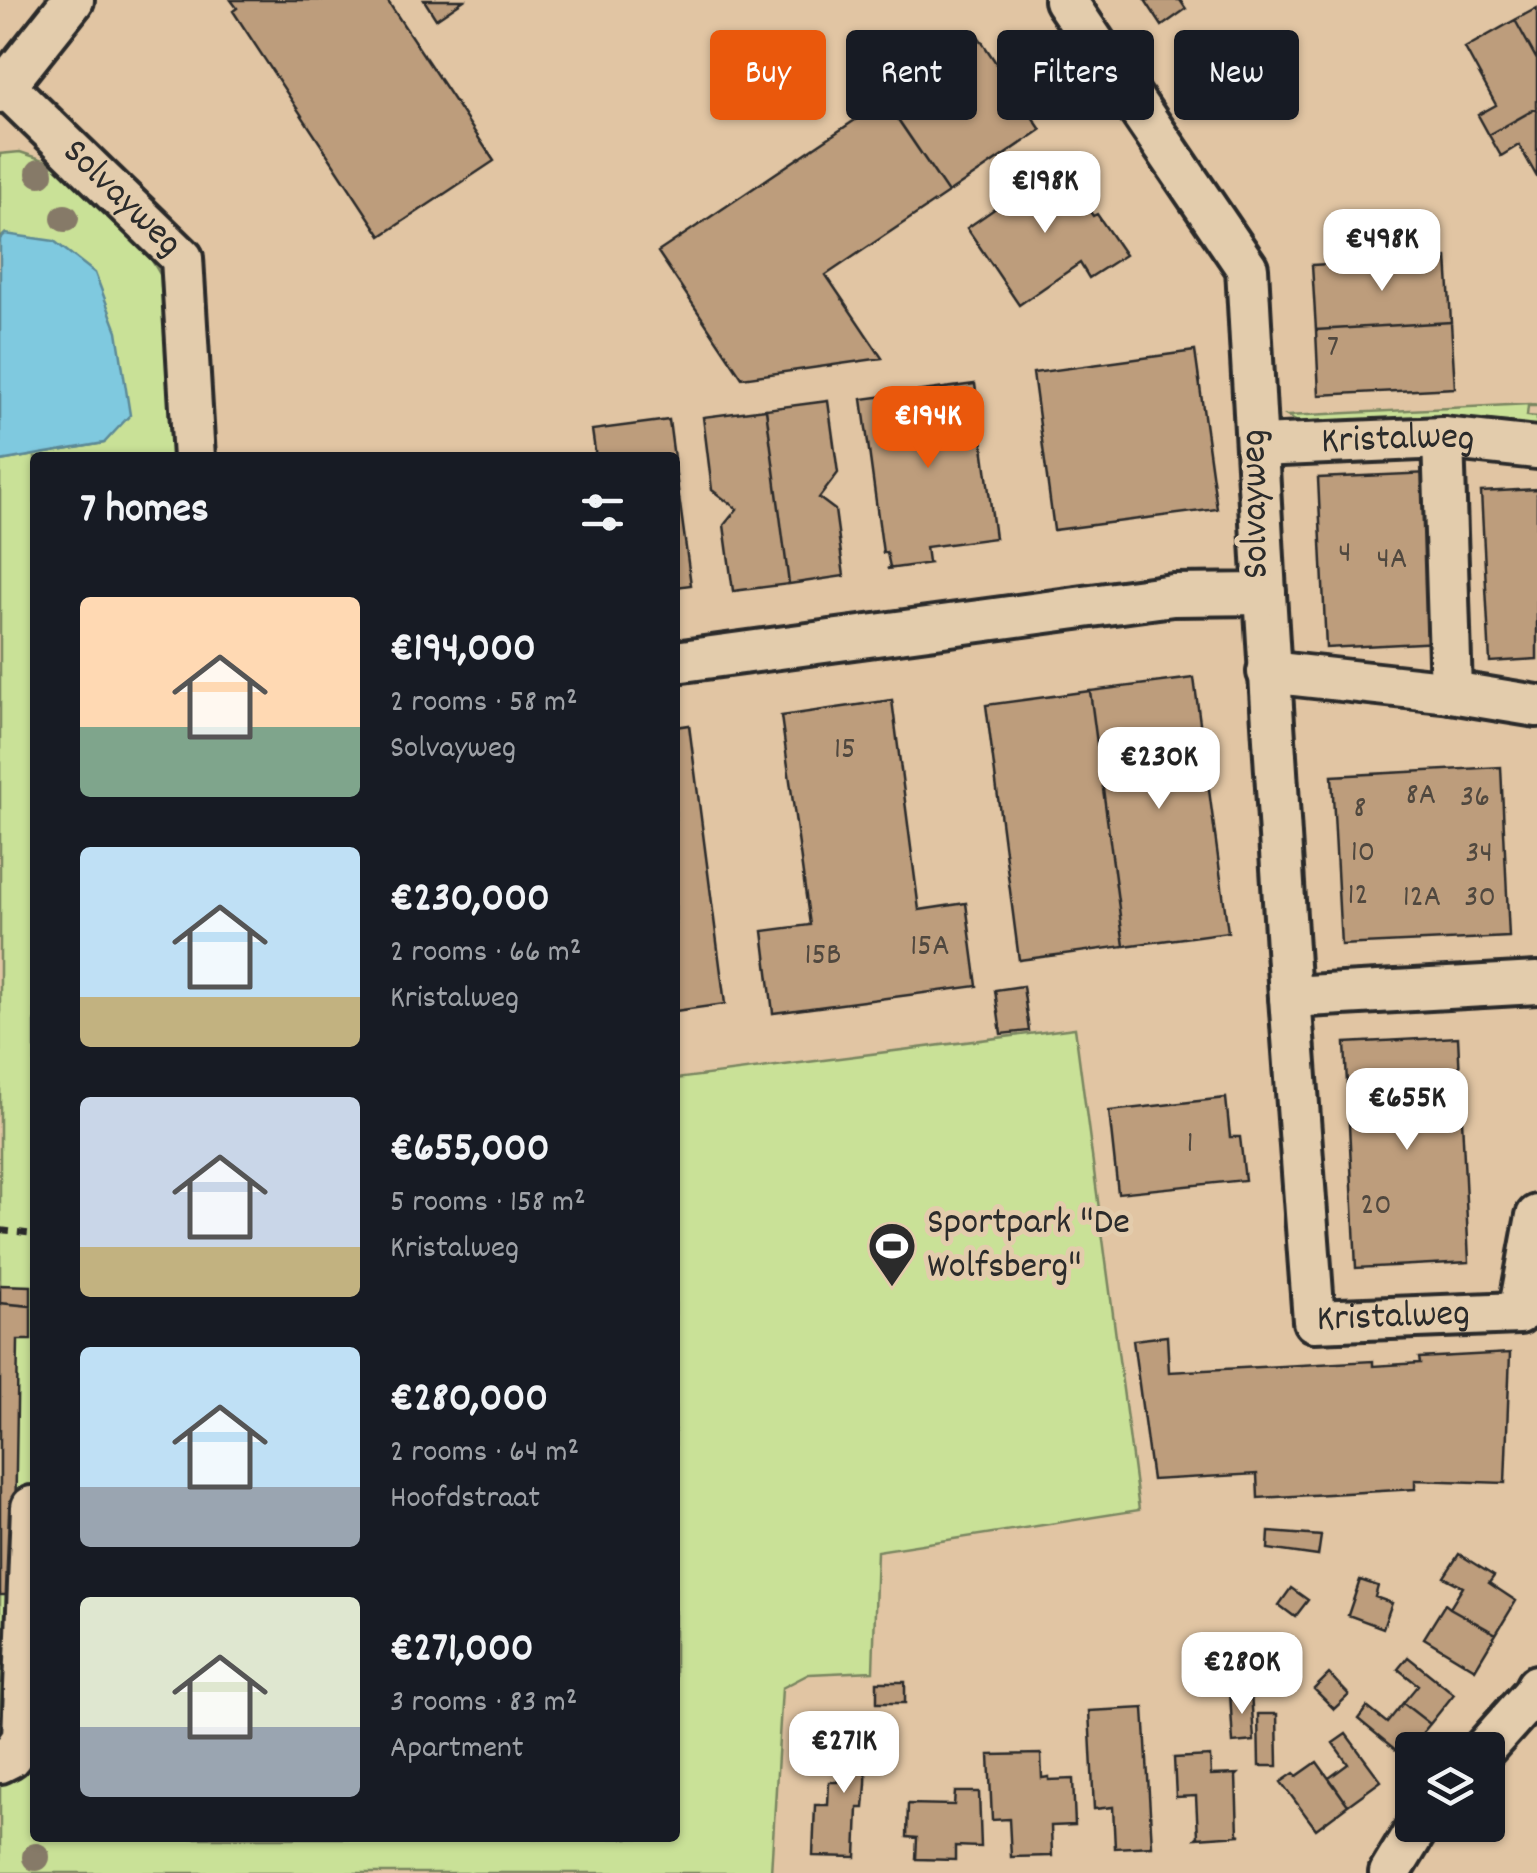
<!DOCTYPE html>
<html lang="en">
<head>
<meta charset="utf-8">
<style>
	body { margin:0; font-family:Dekko,sans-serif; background:#20242c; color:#f1f3f6; height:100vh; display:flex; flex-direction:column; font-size:38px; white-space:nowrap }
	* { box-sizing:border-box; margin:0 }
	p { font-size:32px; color:#9ea1a6 }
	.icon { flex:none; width:55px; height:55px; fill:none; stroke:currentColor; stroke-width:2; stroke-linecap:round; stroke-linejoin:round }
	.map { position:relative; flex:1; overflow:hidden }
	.details { position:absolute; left:30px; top:452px; width:650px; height:1390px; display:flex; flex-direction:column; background:#171b24; border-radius:10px; box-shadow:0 2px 8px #0004 }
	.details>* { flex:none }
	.hud { position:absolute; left:710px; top:30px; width:675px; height:90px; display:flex; gap:20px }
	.buttons { position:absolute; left:1395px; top:1732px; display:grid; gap:20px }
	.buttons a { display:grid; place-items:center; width:110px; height:110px; border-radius:10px; background:#171b24; box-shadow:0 2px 8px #0004; font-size:50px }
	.price { position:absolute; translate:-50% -85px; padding:0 22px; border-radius:20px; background:#fff; color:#222; font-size:32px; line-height:65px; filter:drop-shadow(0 2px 5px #0008) }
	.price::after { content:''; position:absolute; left:50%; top:60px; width:30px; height:22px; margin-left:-15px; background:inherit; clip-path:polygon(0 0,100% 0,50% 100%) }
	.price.current { background:#ea580c; color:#fff }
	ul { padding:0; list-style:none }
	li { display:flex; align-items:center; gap:30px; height:250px; padding:0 50px }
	li span { display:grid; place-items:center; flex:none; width:280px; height:200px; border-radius:10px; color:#555 }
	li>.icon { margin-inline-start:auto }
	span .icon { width:120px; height:120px; fill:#fffc; stroke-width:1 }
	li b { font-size:42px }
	h2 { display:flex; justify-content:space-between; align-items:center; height:120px; padding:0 50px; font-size:42px }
	.tag { padding:0 35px; border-radius:10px; background:#171b24; box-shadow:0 2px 8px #0004; font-size:35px; line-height:90px }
	.tag.current { background:#ea580c; color:#fff }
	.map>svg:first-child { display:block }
	.green { fill:#c9e197; stroke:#7a8661; stroke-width:2.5 }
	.water { fill:#7fc9df; stroke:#5d8a97; stroke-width:2.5 }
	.building { fill:#bd9d7c; stroke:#2b2b2b; stroke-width:2.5 }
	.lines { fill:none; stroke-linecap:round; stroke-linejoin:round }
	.minor-casing { stroke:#2b2b2b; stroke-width:48 }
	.path { stroke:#2b2b2b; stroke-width:6; stroke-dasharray:10 8; stroke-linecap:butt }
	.minor { stroke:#e3ccac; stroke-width:40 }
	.tree { fill:#867a67 }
	.labels { text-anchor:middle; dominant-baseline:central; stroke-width:10; stroke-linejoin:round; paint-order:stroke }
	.number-label { font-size:32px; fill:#50483f }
	.street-label { font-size:38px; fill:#2b2b2b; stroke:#e3ccac }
	.poi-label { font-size:38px; fill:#2b2b2b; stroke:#e3ccac; text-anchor:start }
</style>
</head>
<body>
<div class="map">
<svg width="1537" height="1873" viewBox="0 0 1537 1873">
	<rect width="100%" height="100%" fill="#e1c5a3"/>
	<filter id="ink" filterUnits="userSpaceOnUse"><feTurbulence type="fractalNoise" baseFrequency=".01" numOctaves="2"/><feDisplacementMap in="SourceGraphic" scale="20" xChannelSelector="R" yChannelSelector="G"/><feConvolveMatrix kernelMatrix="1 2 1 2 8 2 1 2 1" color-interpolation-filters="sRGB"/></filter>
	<g filter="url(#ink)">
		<!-- green -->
		<path class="green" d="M20,152L62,166L148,254L160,274L165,287L185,457L35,458V1838H675V1079L1075,1028L1139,1510L877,1551L873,1671L809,1674L782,1688L771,1873H0V461L104,443L5,234L0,239V154Z
			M1530,404L1537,406H1528L1527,416L1537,417V431L1304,426L1287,416Z"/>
		<!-- water -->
		<path class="water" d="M5,234L54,241L95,273L117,331L130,415L104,443L0,461V239Z"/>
		<!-- building -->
		<path class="building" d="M231,0H387L494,161L381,236L233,11L237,8Z
			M424,0H464L436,19Z
			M1145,0H1180L1186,9L1162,26Z
			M1537,8V60L1515,20Z
			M1515,20L1537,60V108L1489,135L1478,115L1496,105L1465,48Z
			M978,36L1041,130L948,193L884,99Z
			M885,100L948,193L826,275L882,358L742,378L658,252Z
			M1537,108V177L1519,145L1501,156L1489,135Z
			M1062,162L1090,203L1086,206L1093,216L1097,214L1125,255L1089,278L1080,263L1019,305L967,228L1019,192L1023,198L1032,192L1028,187Z
			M1447,257L1451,322L1316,330L1312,265Z
			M1451,322L1455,388L1319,395L1316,330Z
			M1195,351L1217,509L1054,530L1033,373Z
			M975,384L995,538L926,547L928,562L931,563L887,569L890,567L887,553H883L862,399Z
			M828,401L838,473L819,498L835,510L844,576L789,584L766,409Z
			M766,409L789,584L733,591L724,525L737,509L712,490L703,417Z
			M669,420L674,458H596L592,430Z
			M675,467L691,585L675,587Z
			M1430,473L1439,642L1326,648L1318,478Z
			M1537,489V659L1490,662L1481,492Z
			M1194,678L1228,932L1124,946L1090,691Z
			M1090,691L1124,946L1019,960L986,705Z
			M892,700L919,910L966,903L977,986L773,1013L763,931L810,925L781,716Z
			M689,725L725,1004L675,1011V727Z
			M1501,767L1509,937L1341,945L1332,776Z
			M1023,986L1029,1031L1001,1034L995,990Z
			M1458,1037L1469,1262L1356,1268L1345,1043Z
			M1226,1098L1230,1137H1240L1245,1180L1118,1193L1109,1111Z
			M0,1285L31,1286V1306L0,1303Z
			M0,1303L31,1306V1340H18L14,1595H0Z
			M1167,1336L1169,1372L1373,1361V1366L1420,1363L1419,1358L1510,1353L1505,1483L1415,1480V1489L1258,1498L1257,1474L1152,1480L1133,1340Z
			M1269,1532L1321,1536L1318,1556L1268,1549Z
			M1459,1554L1494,1576L1489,1583L1516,1601L1496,1634L1450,1608L1463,1587L1444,1577Z
			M1360,1580L1378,1586L1375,1597L1392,1603L1383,1628L1348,1615Z
			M1291,1588L1308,1600L1295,1617L1279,1605Z
			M1445,1604L1450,1608L1496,1634L1475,1669L1424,1638Z
			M1408,1657L1454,1694L1430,1724L1403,1703L1418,1685L1398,1669Z
			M1273,1667L1290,1668L1288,1693L1271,1692Z
			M1329,1674L1349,1695L1334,1709L1314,1689Z
			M877,1682H905V1703H877Z
			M1251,1691L1254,1741L1233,1743L1230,1692Z
			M1403,1703L1430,1724L1403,1756L1358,1719L1367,1707L1387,1723Z
			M1144,1708L1152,1846L1115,1848L1113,1807L1094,1809L1089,1711Z
			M1258,1714H1277L1278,1766H1259Z
			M839,1721L868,1722L866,1784L864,1808H858L856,1857L813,1856L815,1805H828L829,1782H838Z
			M1346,1734L1381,1781L1348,1805L1329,1778L1348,1764L1333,1743Z
			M1041,1754L1042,1778L1049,1777V1780L1073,1779L1075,1825L1051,1826L1052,1856L1011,1857L1009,1819L992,1820L989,1755Z
			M1210,1756L1211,1775L1238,1774L1236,1776L1238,1834L1241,1835L1196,1838L1198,1836L1196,1796L1176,1797L1174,1758Z
			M1317,1762L1348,1805L1316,1829L1281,1782L1294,1773L1297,1776Z
			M955,1792H979L981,1847L955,1846V1860L916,1859L917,1838L907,1837L908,1804L954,1805Z"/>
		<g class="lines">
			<!-- minor casing -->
			<g class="minor-casing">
				<g id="minor">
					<path id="s1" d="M5,86L182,258L194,458"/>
					<path d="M0,92L73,0"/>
					<path d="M1443,438L1451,692"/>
					<path id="s2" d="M1258,446L1443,438L1537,448"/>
					<path id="s3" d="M1265,594L1290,997L1314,1321L1519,1313L1537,1216"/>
					<path d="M675,662L1173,595L1265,594L1247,268L1065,0"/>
					<path d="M1268,672L1451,692L1537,706"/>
					<path d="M1290,997L1537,983"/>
					<path d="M1483,1750L1533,1694L1537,1686"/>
					<path d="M0,1762L10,1757L23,1738L32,1507"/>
					<path d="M1390,1873L1419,1825"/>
				</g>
			</g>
			<!-- path -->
			<path class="path" d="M0,1230L35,1234"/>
			<!-- minor -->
			<use href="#minor" class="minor"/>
		</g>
		<!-- trees -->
		<g class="tree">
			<circle cx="40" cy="173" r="14"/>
			<circle cx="65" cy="218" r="14"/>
			<circle cx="36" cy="1857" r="14"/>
		</g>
	</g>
	<!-- icons -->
	<defs>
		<g id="stadium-pin" transform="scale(2.5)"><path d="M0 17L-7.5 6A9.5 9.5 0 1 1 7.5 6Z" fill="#2b2b2b" stroke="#e3ccac"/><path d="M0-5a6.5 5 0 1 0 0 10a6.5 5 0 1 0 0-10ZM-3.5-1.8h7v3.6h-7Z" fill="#fff"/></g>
	</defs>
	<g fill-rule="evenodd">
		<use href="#stadium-pin" x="892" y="1246"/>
	</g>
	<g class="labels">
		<!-- number labels -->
		<g class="number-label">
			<text x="1333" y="349">7</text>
			<text x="1345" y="555">4</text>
			<text x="1392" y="561">4A</text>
			<text x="845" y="751">15</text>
			<text x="1421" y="797">8A</text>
			<text x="1475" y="799">36</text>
			<text x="1360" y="810">8</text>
			<text x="1363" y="854">10</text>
			<text x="1479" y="855">34</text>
			<text x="1358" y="897">12</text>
			<text x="1422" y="899">12A</text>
			<text x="1480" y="899">30</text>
			<text x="930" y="948">15A</text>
			<text x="823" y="957">15B</text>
			<text x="1190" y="1145">1</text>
			<text x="1376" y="1207">20</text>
		</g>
		<!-- street labels -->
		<g class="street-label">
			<text stroke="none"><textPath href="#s1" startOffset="162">Solvayweg</textPath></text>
			<text stroke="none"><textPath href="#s2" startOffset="140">Kristalweg</textPath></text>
			<text transform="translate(1257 504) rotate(-91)">Solvayweg</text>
			<text stroke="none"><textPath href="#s3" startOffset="808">Kristalweg</textPath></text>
		</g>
		<!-- poi labels -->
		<g class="poi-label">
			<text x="927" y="1224">Sportpark "De<tspan x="927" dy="44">Wolfsberg"</tspan></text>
		</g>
	</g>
</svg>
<div class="buttons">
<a><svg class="icon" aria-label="layers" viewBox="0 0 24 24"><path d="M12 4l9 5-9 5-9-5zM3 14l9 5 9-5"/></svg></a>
</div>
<b class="price" style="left:1045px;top:236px">€198K</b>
<b class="price" style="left:1382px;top:294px">€498K</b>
<b class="price current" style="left:928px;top:471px">€194K</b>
<b class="price" style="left:1159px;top:812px">€230K</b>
<b class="price" style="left:1407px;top:1153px">€655K</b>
<b class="price" style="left:1242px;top:1717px">€280K</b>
<b class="price" style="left:844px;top:1796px">€271K</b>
<div class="hud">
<a class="tag current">Buy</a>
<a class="tag">Rent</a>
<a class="tag">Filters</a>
<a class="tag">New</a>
</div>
<section class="details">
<h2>7 homes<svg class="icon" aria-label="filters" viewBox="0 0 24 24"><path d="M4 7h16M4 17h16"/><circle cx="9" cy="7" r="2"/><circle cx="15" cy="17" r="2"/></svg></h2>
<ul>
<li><span style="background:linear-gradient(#ffd9b3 65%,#7fa58c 0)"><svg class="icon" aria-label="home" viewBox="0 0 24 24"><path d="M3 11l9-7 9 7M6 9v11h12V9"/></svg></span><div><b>€194,000</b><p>2 rooms · 58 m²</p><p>Solvayweg</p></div></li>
<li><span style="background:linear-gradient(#bfe0f5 75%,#c2b280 0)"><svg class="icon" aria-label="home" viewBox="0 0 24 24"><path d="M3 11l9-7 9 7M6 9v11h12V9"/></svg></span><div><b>€230,000</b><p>2 rooms · 66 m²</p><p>Kristalweg</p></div></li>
<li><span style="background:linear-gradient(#c9d6e8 75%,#c2b280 0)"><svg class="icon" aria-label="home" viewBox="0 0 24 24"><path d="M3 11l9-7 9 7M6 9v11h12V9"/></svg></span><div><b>€655,000</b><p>5 rooms · 158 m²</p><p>Kristalweg</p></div></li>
<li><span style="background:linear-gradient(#bfe0f5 70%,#9aa5b1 0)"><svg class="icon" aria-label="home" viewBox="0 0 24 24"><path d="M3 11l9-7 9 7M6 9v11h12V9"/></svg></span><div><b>€280,000</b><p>2 rooms · 64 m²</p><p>Hoofdstraat</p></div></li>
<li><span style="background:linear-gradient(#dfe7d0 65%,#9aa5b1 0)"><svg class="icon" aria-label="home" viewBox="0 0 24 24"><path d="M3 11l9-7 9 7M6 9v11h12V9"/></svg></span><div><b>€271,000</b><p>3 rooms · 83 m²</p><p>Apartment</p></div></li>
</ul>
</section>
</div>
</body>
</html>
